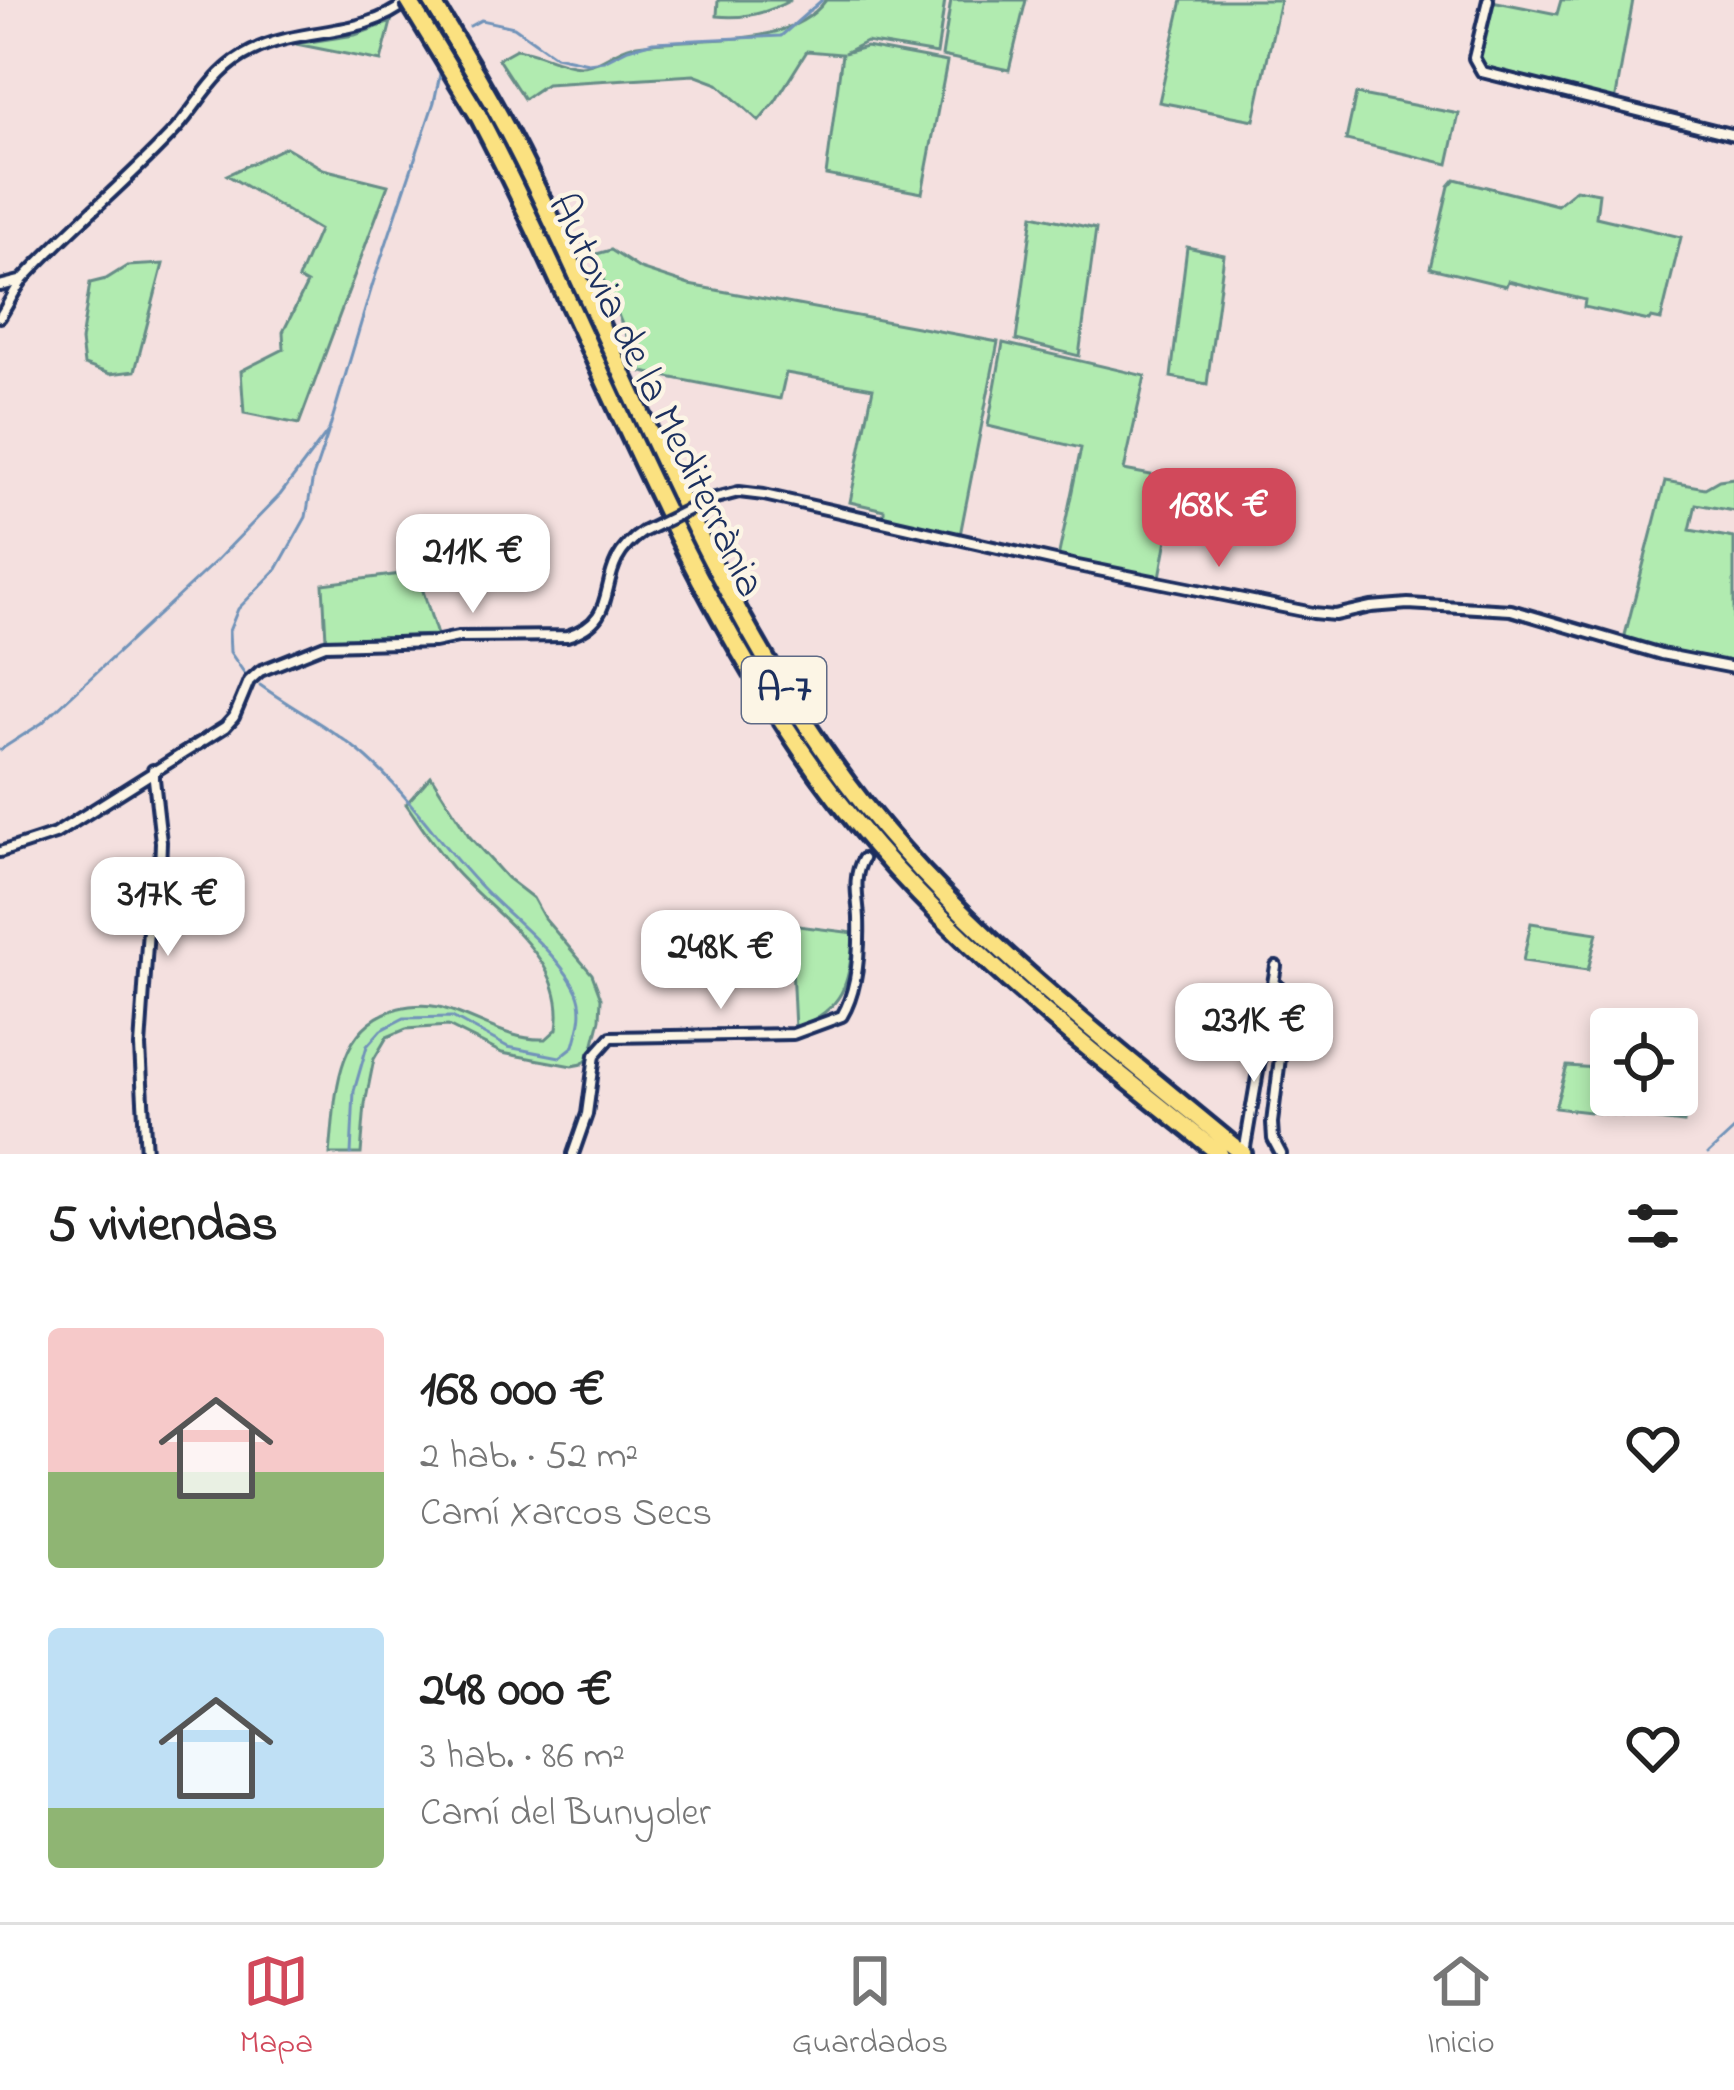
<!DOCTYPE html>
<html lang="es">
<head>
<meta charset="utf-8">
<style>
	body { margin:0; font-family:"Indie Flower",sans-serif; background:#f2f2f2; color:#222; height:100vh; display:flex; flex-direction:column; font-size:45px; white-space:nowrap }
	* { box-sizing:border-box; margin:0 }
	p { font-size:39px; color:#767676 }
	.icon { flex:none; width:66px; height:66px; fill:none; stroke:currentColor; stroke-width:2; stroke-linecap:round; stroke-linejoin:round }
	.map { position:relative; height:1154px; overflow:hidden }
	.panel { display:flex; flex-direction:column; background:#fff; flex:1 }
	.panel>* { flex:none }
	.buttons { position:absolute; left:1590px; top:1008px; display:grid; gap:24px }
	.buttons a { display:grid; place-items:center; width:108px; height:108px; border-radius:12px; background:#fff; box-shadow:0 6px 18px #0003; font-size:60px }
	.price { position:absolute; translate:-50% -102px; padding:0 27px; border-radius:24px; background:#fff; color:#222; font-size:39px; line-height:78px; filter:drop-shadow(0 3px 6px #0008) }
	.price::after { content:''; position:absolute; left:50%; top:72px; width:36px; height:27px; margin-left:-18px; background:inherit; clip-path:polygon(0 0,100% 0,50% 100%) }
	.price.current { background:#d1495b; color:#fff }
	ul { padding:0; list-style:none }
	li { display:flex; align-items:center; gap:36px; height:300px; padding:0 48px }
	li span { display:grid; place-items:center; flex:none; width:336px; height:240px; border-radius:12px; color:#555 }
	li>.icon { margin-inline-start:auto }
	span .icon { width:144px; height:144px; fill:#fffc; stroke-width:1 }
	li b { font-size:51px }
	h2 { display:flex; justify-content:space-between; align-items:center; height:144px; padding:0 48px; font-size:51px }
	.tab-bar { display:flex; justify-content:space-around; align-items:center; height:168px; border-top:3px solid #e0e0e0; background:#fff; font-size:33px; color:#767676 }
	.tab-bar a { display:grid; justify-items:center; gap:6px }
	.tab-bar .current { color:#d1495b }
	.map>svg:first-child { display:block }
	.green { fill:#b1ebb0; stroke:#668d87; stroke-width:3 }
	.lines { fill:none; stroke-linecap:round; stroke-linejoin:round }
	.stream { stroke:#7193b9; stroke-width:3 }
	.street-casing { stroke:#1b2f5e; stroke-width:16 }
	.highway-casing { stroke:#1b2f5e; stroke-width:24 }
	.street { stroke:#fcf5e5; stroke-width:8 }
	.highway { stroke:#fbe180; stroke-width:15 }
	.street-bridge-casing { stroke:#1b2f5e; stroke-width:16; stroke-linecap:butt }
	.highway-bridge-casing { stroke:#1b2f5e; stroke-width:24; stroke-linecap:butt }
	.street-bridge { stroke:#fcf5e5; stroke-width:8 }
	.highway-bridge { stroke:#fbe180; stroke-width:15 }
	.labels { text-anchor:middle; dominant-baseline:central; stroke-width:9; stroke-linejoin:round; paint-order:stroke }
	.shield { fill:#fcf5e5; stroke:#5e6a86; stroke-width:3 }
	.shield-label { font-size:39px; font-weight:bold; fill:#1b2f5e }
	.street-label { font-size:42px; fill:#1b2f5e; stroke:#fcf5e5 }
</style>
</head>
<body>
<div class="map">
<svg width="1734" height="1154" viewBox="0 0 1734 1154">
	<rect width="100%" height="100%" fill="#f4e0df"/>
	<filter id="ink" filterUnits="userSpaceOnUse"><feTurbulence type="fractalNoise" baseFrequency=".00833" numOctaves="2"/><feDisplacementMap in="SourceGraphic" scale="24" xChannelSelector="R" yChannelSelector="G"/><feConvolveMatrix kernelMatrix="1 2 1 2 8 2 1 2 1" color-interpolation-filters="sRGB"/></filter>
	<g filter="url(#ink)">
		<!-- green -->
		<path class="green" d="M718,0H791C767,13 745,19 717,16Z
			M826,0H945L937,54L866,42L844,53L866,47L947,62L922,193L826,175L842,54L807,51L775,102L759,121L718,84L694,75L546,84L524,99L498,59L516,49C539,51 557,65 580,66C600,66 614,50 632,46C689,33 786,54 826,0Z
			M951,0H1026L1009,70L942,56Z
			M1182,0H1280L1254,120L1159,102Z
			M1561,0H1633L1615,102L1488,70L1478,62L1492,1L1557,14Z
			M391,22L381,61L296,44L355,35Z
			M1356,94L1459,114L1448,164L1346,140Z
			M286,147L323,169L388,185L299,424L244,413L241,371L284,349L283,332L307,284L298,279L319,230L227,175Z
			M1455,179L1557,205L1576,189L1599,193L1596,217L1681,237L1661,320L1651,318L1649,321L1584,307L1585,300L1508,281L1506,286L1430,268L1449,186Z
			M1033,215L1096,229L1079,356L1016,340Z
			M1187,247L1224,255L1207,384L1171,377Z
			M611,250L640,269L689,285L998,342L960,535L884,517V510L850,502L873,388L786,373L780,399L642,372L593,255Z
			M163,264L135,371L110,374L84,365L81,341L90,283L106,279L127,266Z
			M1003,343L1145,376L1124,470L1178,480L1160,577L1058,558L1081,448L988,426Z
			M1734,478V511L1696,504L1690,530L1734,538V664L1624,639L1665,481L1705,488L1719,480Z
			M417,572L437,635L326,639L323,584Z
			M431,776L469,836L507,878L533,898L544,918L592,974L601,998L600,1019L591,1055L582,1064L572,1066L502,1053L448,1026L406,1029L387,1037L374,1059L365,1104L361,1154H330C336,1101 333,1030 393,1010C407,1005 425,1004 439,1007C475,1016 507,1041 546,1039L557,1029C568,960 497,917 456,872C437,851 422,827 406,804Z
			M1531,923L1597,933L1588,970L1523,961Z
			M790,925L854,933C848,985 847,1006 795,1029Z
			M1567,1066L1611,1069V1095H1677V1075L1691,1076L1684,1123L1555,1108Z"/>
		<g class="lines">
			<!-- stream -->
			<path class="stream" d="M470,26L481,20L514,27L555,56L588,63L604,61L628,49L653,42L781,36L822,0
				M245,674L230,652L229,631L238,609L277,569L306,517L313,477L328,433
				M260,685C295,710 335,730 367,758C412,798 442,848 484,890C511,918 562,957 577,992C585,1011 579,1028 574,1046L560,1057L508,1047L452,1017L404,1018L381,1030L367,1046L354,1091L351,1154
				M0,750L42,723L216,561L280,495L329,430L373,283L434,102L442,65
				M1708,1154L1734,1130"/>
			<!-- street casing -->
			<g class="street-casing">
				<path id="street" d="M1488,0L1474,58L1482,72L1734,135
					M0,286L20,281
					M0,317C8,305 15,289 24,278C72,226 128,181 176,129C203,99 213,70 252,51C304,25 362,39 408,1
					M708,500L739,492L764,495L1073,565L1313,613L1335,615L1371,607L1408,604L1511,610L1661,654L1734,668
					M0,852L55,834L225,727L234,717L249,681L260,671L325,645L434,642L458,637L567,636C629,617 587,569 643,532
					M1274,983L1284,992L1286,1009L1272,1123L1273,1139L1281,1154
					M1244,1153L1276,966
					M146,1154L140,1047L149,915L160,871L161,842L153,770
					M573,1154L587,1114L595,1055L611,1037L793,1034L842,1016C858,989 860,949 859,918C858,897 852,878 863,859"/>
			</g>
			<!-- highway casing -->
			<g class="highway-casing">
				<path id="highway" d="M431,0C466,57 500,113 529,173C627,372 703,579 831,761C940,916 1099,1034 1243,1154
					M478,115C593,334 673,572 819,775C927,925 1077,1040 1220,1154"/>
			</g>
			<!-- street -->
			<use href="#street" class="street"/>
			<!-- highway -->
			<use href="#highway" class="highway"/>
			<!-- street-bridge casing -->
			<g class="street-bridge-casing">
				<path id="street-bridge" d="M643,532L708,500"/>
			</g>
			<!-- highway-bridge casing -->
			<g class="highway-bridge-casing">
				<path id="highway-bridge" d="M408,0L478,115"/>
			</g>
			<!-- street-bridge -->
			<use href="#street-bridge" class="street-bridge"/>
			<!-- highway-bridge -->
			<use href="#highway-bridge" class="highway-bridge"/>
		</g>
	</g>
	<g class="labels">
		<!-- shield labels -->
		<rect class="shield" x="742" y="657" width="84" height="66" rx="9"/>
		<g class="shield-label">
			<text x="784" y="690">A-7</text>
		</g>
		<!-- street labels -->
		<g class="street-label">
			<text transform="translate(655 396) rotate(64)">Autovia de la Mediterrània</text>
		</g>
	</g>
</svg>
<div class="buttons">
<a><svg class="icon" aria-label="locate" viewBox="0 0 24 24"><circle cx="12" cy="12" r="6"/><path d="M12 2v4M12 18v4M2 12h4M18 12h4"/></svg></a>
</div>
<b class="price current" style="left:1219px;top:570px">168K €</b>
<b class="price" style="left:473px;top:616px">211K €</b>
<b class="price" style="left:168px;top:959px">317K €</b>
<b class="price" style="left:721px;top:1012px">248K €</b>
<b class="price" style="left:1254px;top:1085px">231K €</b>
</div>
<section class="panel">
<h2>5 viviendas<svg class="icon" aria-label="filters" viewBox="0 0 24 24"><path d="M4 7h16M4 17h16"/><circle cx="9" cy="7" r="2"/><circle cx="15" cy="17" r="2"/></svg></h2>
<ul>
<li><span style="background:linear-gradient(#f6c9c9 60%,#8fb573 0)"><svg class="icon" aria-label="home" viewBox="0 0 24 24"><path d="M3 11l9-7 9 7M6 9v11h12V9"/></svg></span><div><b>168 000 €</b><p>2 hab. · 52 m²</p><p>Camí Xarcos Secs</p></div><svg class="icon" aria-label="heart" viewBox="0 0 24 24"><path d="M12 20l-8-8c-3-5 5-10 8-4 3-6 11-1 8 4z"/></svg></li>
<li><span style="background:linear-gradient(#bfe0f5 75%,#8fb573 0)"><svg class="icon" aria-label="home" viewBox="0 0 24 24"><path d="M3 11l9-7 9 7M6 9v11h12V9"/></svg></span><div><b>248 000 €</b><p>3 hab. · 86 m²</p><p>Camí del Bunyoler</p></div><svg class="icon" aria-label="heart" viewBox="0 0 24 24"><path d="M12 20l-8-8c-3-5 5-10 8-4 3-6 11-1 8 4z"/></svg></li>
</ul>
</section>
<nav class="tab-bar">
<a class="current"><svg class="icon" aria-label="map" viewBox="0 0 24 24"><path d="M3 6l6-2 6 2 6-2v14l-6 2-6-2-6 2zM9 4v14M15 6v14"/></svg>Mapa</a>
<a><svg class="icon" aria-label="saved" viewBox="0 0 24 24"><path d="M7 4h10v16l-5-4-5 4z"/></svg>Guardados</a>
<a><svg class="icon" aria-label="home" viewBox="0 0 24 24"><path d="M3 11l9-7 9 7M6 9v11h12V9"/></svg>Inicio</a>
</nav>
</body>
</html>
